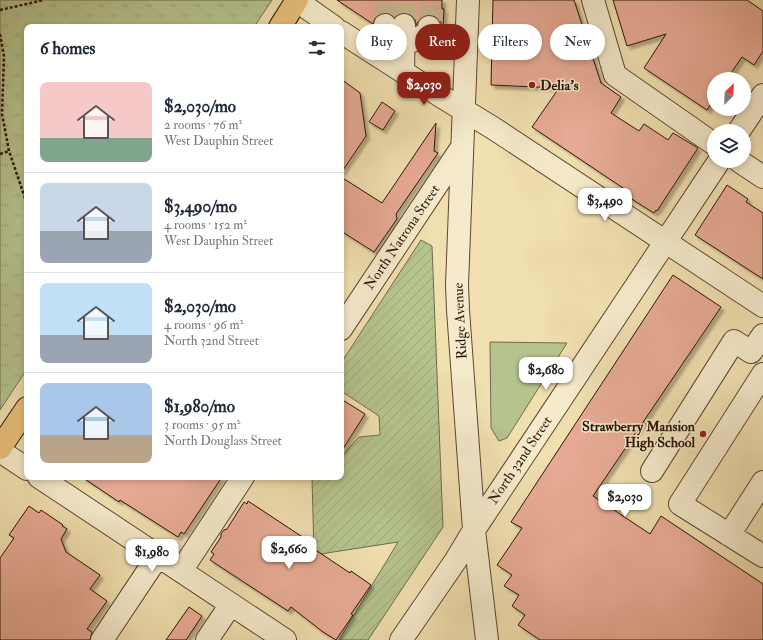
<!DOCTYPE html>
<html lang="en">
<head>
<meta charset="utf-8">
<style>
	body { margin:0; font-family:"IM FELL Double Pica",serif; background:#f6f6f7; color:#1f2937; height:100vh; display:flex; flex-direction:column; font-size:15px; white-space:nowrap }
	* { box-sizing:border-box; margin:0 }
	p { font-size:13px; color:#747a83 }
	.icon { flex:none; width:22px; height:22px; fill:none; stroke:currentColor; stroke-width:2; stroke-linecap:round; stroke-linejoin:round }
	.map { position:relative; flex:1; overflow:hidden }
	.side { position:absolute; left:24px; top:24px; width:320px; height:456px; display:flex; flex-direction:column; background:#fff; border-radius:8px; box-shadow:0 2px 6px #0003 }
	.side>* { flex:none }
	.banner { position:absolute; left:356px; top:24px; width:347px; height:36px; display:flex; gap:8px }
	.needle { width:26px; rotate:24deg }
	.tools { position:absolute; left:707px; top:72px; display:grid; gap:8px }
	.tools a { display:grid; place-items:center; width:44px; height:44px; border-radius:50%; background:#fff; box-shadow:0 2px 6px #0003; font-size:20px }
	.price { position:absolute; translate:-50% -34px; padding:0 9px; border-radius:8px; background:#fff; color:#222; font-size:13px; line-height:26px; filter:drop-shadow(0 1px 2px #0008) }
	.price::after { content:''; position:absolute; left:50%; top:24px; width:12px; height:9px; margin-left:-6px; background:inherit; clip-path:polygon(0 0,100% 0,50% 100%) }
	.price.current { background:#8f2418; color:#fff }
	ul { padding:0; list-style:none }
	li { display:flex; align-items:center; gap:12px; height:100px; padding:0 16px }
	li+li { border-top:1px solid #e0e1e3 }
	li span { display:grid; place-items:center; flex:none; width:112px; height:80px; border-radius:8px; color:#555 }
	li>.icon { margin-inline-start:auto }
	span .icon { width:48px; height:48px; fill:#fffc; stroke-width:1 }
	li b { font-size:17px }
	h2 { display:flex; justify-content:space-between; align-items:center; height:48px; padding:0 16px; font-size:17px }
	.tag { padding:0 14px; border-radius:18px; background:#fff; box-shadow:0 2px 6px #0003; font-size:14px; line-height:36px }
	.tag.current { background:#8f2418; color:#fff }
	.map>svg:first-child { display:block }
	.grass { fill:#b5c38e; stroke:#716c4b }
	.park { fill:url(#park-tufts); stroke:#716c4b }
	.garden { fill:url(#garden-furrows); stroke:#716c4b }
	.building { fill:#e7aa94; stroke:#2d1408; filter:url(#shadow) }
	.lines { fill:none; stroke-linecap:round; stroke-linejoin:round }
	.minor-tunnel { stroke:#c9b68e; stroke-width:22; stroke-dasharray:22 11; stroke-linecap:butt }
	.minor-casing { stroke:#5e4732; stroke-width:24 }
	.major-casing { stroke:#2d1408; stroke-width:24 }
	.path { stroke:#2d1408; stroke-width:2.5; stroke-dasharray:3 2; stroke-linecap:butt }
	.minor { stroke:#f5eacb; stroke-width:22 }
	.major { stroke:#e8c078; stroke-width:22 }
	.poi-dot { fill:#8f2418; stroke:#f5eacb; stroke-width:1.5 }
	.labels { text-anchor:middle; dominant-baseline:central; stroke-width:3; stroke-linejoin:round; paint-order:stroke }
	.poi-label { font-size:14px; font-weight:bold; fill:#2d1408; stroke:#f5eacb; text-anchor:start }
	.street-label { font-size:14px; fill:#2d1408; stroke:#f5eacb }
</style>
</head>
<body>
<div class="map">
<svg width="763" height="640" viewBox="0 0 763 640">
	<defs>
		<pattern id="park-tufts" width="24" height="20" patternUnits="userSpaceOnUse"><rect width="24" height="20" fill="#b5c38e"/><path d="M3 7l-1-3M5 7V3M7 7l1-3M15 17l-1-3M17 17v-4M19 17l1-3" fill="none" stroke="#9ca779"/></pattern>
		<pattern id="garden-furrows" width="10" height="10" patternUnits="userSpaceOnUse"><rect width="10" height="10" fill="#b5c38e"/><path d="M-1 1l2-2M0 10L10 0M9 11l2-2" fill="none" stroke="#9ca779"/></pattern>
		<filter id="shadow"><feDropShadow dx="3.5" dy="3.5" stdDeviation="1" flood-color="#0004"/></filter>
	</defs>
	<rect width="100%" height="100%" fill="#f0dfaf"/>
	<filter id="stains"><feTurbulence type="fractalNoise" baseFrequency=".005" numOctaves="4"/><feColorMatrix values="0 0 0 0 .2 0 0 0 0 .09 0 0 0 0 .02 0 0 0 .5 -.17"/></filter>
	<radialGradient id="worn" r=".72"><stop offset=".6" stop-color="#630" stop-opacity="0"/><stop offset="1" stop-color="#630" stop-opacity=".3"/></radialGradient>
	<!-- grass -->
	<path class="grass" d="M490,342L567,343L507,438L499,441L491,428Z"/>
	<!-- park -->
	<path class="park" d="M0,0H272L254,27H27V369L0,410Z"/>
	<!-- garden -->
	<path class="garden" d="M421,240L432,246L443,527L368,640H339L398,542L314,555L312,477H341V457L359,437L380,435L379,416L341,391V363Z"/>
	<!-- building -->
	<path class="building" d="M337,0H442V9H444L443,27H441V22L437,18L431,15H424L420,19L416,25L415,19L411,15L405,13L398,14L394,17L392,14L386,13L380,14L375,18L373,24Z
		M493,0H574L601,83L621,97L611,113L639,131L644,124L668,140L673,133L698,148L657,211L656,210L654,213L630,198L632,194L532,127L559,88L491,85Z
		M613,0H747L763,11V51L754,65L742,57L727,79H714V99L707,110L644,68L666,34L627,46Z
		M341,79L360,93L366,136L341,173Z
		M382,102L395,111L383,130L369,122Z
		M436,123L434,151L438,153L396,214L397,219L374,252L341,231V177L382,203Z
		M727,185L748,199L746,202L763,213V279L695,235Z
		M673,275L721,307L593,496L650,534L661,516L763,584V640H540L518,625L525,615L512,606L519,595L504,586L512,575L497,565L522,528L511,522Z
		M341,399L365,414L341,452Z
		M82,477H222L184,534L181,532L178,537L120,500L119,502Z
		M248,501L310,542L308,545L350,573L351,571L371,585L351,614L353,615L336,640L323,632L291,607L288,611L210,560L214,554L211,552L221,537V534L224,530L227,529L244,502L247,504Z
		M29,506L39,513L41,510L63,525L62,526L67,529L61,539L66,552L100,575L90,589L107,601L87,629L92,632L90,640H0V558L14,538L9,535Z
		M189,607L202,616L186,640H166Z"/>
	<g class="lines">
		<!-- minor-tunnel -->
		<path class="minor-tunnel" d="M385,25L387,0
			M404,25L405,0
			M429,27L430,0"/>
		<!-- minor casing -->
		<g class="minor-casing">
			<path id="minor" d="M468,0L457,285L458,310L474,530L487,640
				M593,0L615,75L714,144
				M297,1L334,27
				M341,32L439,95L493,128L763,306
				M404,45L428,33L429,27
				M383,59L385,25
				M403,72L404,25
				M739,131L763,95
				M739,161L763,177
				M341,329L462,147
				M763,374L680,504L763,556
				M0,451L27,469
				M652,471L734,341L751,352L763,335
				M39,477L285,640
				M729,535L763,482
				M181,571L243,477
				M102,640L158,556
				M207,640L231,604
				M401,640L456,560L474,530L719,161"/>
		</g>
		<!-- major casing -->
		<g class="major-casing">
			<path id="major" d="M280,27L297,0
				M0,448L27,408"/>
		</g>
		<!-- path -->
		<path class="path" d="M0,10L44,0
			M0,34L4,56L2,114L9,151L27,204
			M0,154L9,151"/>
		<!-- minor -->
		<use href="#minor" class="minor"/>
		<!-- major -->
		<use href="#major" class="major"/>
	</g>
	<!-- markers -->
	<g class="poi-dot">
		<circle cx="532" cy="85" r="4"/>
		<circle cx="703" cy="434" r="4"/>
	</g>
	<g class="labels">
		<!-- poi labels -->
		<g class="poi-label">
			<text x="540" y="85">Delia's</text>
			<text x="695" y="426" text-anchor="end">Strawberry Mansion<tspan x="695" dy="16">High School</tspan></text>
		</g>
		<!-- street labels -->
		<g class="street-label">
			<text transform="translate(402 237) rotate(-56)">North Natrona Street</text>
			<text transform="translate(460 321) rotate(-93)">Ridge Avenue</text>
			<text transform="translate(520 460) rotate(-56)">North 32nd Street</text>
		</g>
	</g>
	<rect width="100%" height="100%" filter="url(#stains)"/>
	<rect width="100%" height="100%" fill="url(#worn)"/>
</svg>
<div class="tools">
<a><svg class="needle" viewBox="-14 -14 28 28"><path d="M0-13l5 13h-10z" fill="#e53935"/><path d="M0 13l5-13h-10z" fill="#747a83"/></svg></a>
<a><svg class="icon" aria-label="layers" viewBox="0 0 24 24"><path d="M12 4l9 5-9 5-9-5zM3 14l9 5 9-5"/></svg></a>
</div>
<b class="price current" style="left:424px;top:106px">$2,030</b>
<b class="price" style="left:605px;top:222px">$3,490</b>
<b class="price" style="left:546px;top:391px">$2,680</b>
<b class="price" style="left:625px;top:518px">$2,030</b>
<b class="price" style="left:289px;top:570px">$2,660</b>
<b class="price" style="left:152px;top:573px">$1,980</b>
<div class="banner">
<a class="tag">Buy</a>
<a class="tag current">Rent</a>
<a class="tag">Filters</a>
<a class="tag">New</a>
</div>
<section class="side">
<h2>6 homes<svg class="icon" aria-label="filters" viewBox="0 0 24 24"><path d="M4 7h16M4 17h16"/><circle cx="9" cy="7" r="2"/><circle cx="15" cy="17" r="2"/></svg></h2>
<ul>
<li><span style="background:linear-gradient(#f6c9c9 70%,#7fa58c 0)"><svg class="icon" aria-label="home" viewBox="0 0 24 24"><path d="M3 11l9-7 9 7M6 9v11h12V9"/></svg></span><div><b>$2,030/mo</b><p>2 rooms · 76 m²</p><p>West Dauphin Street</p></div></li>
<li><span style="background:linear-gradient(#c9d6e8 60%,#9aa5b1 0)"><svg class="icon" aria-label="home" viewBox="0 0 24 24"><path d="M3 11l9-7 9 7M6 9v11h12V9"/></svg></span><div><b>$3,490/mo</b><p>4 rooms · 152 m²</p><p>West Dauphin Street</p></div></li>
<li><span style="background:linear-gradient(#bfe0f5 65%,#9aa5b1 0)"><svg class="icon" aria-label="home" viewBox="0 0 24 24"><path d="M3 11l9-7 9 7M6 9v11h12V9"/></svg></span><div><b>$2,030/mo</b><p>4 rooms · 96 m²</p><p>North 32nd Street</p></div></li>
<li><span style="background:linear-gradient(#a9c7e8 65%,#b9a48a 0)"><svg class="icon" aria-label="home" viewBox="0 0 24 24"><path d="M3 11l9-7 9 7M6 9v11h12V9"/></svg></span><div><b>$1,980/mo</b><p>3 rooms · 95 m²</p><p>North Douglass Street</p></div></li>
</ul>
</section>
</div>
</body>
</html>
